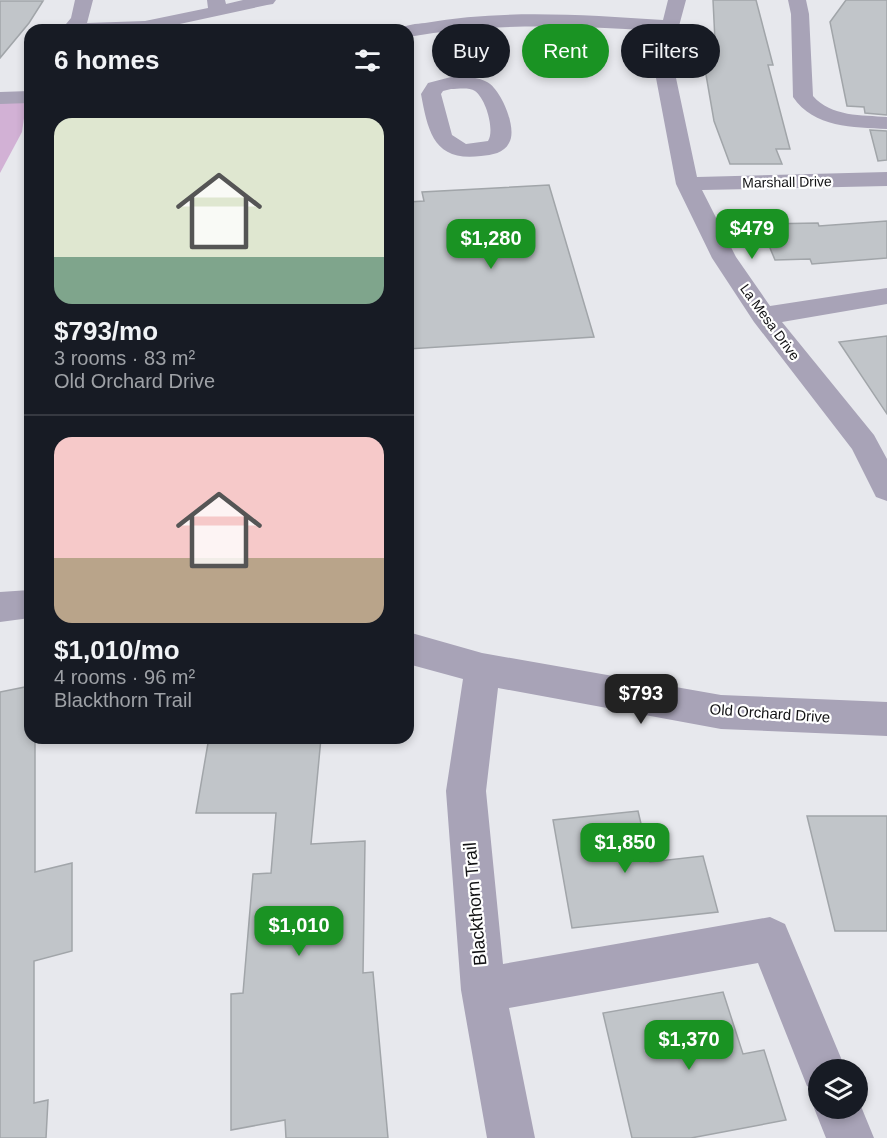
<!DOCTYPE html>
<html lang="en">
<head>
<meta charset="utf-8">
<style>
	body { margin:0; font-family:Helvetica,sans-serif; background:#20242c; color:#f1f3f6; height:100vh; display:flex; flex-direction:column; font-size:22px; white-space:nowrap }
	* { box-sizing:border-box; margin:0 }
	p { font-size:20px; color:#9ea1a6 }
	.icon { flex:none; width:33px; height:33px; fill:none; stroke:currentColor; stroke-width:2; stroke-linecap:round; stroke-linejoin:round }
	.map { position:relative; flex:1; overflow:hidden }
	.sheet { position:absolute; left:24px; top:24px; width:390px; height:720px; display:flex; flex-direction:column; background:#171b24; border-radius:18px; box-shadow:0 3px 9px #0003 }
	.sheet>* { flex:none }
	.banner { position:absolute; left:432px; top:24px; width:364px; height:54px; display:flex; gap:12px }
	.tools { position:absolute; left:808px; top:1059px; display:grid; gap:12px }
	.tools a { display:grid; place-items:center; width:60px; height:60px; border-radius:50%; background:#171b24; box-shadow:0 3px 9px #0003; font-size:30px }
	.price { position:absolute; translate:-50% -51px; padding:0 14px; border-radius:12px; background:#1a9323; color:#fff; font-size:20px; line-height:39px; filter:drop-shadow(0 2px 3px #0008) }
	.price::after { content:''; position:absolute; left:50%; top:36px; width:18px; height:14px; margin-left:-9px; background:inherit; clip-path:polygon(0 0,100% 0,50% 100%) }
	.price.active { background:#222; color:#fff }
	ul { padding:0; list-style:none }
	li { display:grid; align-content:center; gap:12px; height:318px; padding:0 30px }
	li+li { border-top:2px solid #363941 }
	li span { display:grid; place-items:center; height:186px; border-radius:18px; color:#555 }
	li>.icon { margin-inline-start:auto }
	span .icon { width:108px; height:108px; fill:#fffc; stroke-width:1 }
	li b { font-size:26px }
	h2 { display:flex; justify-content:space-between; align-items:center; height:72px; padding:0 30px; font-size:26px }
	.tag { padding:0 21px; border-radius:27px; background:#171b24; box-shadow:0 3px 9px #0003; font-size:21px; line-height:54px }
	.tag.active { background:#1a9323; color:#fff }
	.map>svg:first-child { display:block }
	.green { fill:#d2b1d5 }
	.building { fill:#c1c5c9; stroke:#a1a5a9; stroke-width:1.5 }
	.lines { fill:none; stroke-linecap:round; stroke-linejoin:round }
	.minor { fill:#a8a3b7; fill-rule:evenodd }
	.labels { text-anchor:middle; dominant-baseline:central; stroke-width:4.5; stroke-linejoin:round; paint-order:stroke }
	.far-street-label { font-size:14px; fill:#121214; stroke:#fff }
	.street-label { font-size:15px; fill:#121214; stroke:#fff }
	.near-street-label { font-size:18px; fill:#121214; stroke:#fff }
</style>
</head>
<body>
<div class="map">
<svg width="887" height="1138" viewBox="0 0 887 1138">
	<rect width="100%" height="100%" fill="#e7e8ed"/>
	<!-- green -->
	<path class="green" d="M27,97L22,132L0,173V98Z"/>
	<!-- building -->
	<path class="building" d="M713,0H756L773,65H768L790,149H776L782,164H730L714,121L705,69H711L706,41H715Z
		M846,0H887V115L865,113L864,107L847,106L830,22Z
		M0,1H43L29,23L0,58Z
		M870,130L887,131V160L878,161Z
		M549,185L594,337L408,349V202L424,201L422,192Z
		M887,221V258L812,264L810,259L775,260L760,224L818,223L819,226Z
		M887,336V414L839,342Z
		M30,686V738H35V872L72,863V951L34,961V1103L48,1100L46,1138H0V692Z
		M229,738H321L311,844L365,841L363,973L373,972L388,1138H286L285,1120L231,1130V994L243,993L253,874L271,873L276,813H196L208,743H229Z
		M638,811L650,862L703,856L718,912L572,928L553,820Z
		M807,816H887V931H835Z
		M723,992L743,1054L764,1050L786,1120L691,1138H632L603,1013Z"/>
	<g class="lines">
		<!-- minor -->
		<path class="minor" d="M75,0H93L87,23L145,21L208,8L207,0H225L226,4L243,0H276L273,4L267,5L152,30H61L71,18Z
			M668,0H686L679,26L676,78L697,177L887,172V186L702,190L736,257L770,306L887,288V304L782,322L874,435L887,459V501L876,497L852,449L754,322L712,258L676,184L656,78L660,31C575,26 492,22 408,37V30H399C405,24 417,24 425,23C503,9 584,15 663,20Z
			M788,0H806L809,14L813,96C831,117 862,115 887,117V129C853,127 814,128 793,97L791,14Z
			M451,77C463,77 476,76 487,82C501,89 518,129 509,143C504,153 492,155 481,156C434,162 428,132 421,94L428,83ZM451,89C458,89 469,87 475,91C486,99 495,130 488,141L466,144L452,135L441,94L443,91Z
			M30,91V103L0,104V92Z
			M30,590V618L0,622V592Z
			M408,632L482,653L721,695L887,702V736L721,729L498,688L486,791L503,964L770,917L785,924L846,1070H819V1092L807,1086L758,963L509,1008L535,1138H487L461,990L446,791L463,679L408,664Z
			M819,1096V1108H858V1099L874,1138H826L814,1108Z"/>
	</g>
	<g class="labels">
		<!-- far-street labels -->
		<g class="far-street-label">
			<text transform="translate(787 182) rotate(-1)">Marshall Drive</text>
			<text transform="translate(770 322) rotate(54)">La Mesa Drive</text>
		</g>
		<!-- street labels -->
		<g class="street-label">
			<text transform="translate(770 713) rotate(4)">Old Orchard Drive</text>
		</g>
		<!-- near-street labels -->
		<g class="near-street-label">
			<text transform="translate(475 904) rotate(-95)">Blackthorn Trail</text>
		</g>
	</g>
</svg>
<div class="tools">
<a><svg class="icon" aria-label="layers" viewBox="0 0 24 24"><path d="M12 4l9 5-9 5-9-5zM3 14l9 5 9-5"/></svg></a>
</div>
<b class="price" style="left:752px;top:260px">$479</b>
<b class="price" style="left:491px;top:270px">$1,280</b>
<b class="price active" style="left:641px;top:725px">$793</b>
<b class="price" style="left:625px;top:874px">$1,850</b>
<b class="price" style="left:299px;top:957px">$1,010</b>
<b class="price" style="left:689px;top:1071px">$1,370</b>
<div class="banner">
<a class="tag">Buy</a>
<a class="tag active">Rent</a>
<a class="tag">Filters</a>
</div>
<section class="sheet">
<h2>6 homes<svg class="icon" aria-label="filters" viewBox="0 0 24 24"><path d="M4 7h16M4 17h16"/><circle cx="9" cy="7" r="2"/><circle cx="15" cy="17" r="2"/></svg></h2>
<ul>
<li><span style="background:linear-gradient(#dfe7d0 75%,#7fa58c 0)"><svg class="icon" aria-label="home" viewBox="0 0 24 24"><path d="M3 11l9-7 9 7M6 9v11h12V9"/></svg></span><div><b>$793/mo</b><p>3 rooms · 83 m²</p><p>Old Orchard Drive</p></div></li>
<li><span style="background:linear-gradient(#f6c9c9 65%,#b9a48a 0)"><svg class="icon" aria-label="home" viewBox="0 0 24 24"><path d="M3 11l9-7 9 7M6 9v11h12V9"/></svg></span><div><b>$1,010/mo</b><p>4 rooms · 96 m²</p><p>Blackthorn Trail</p></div></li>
</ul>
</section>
</div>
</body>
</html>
